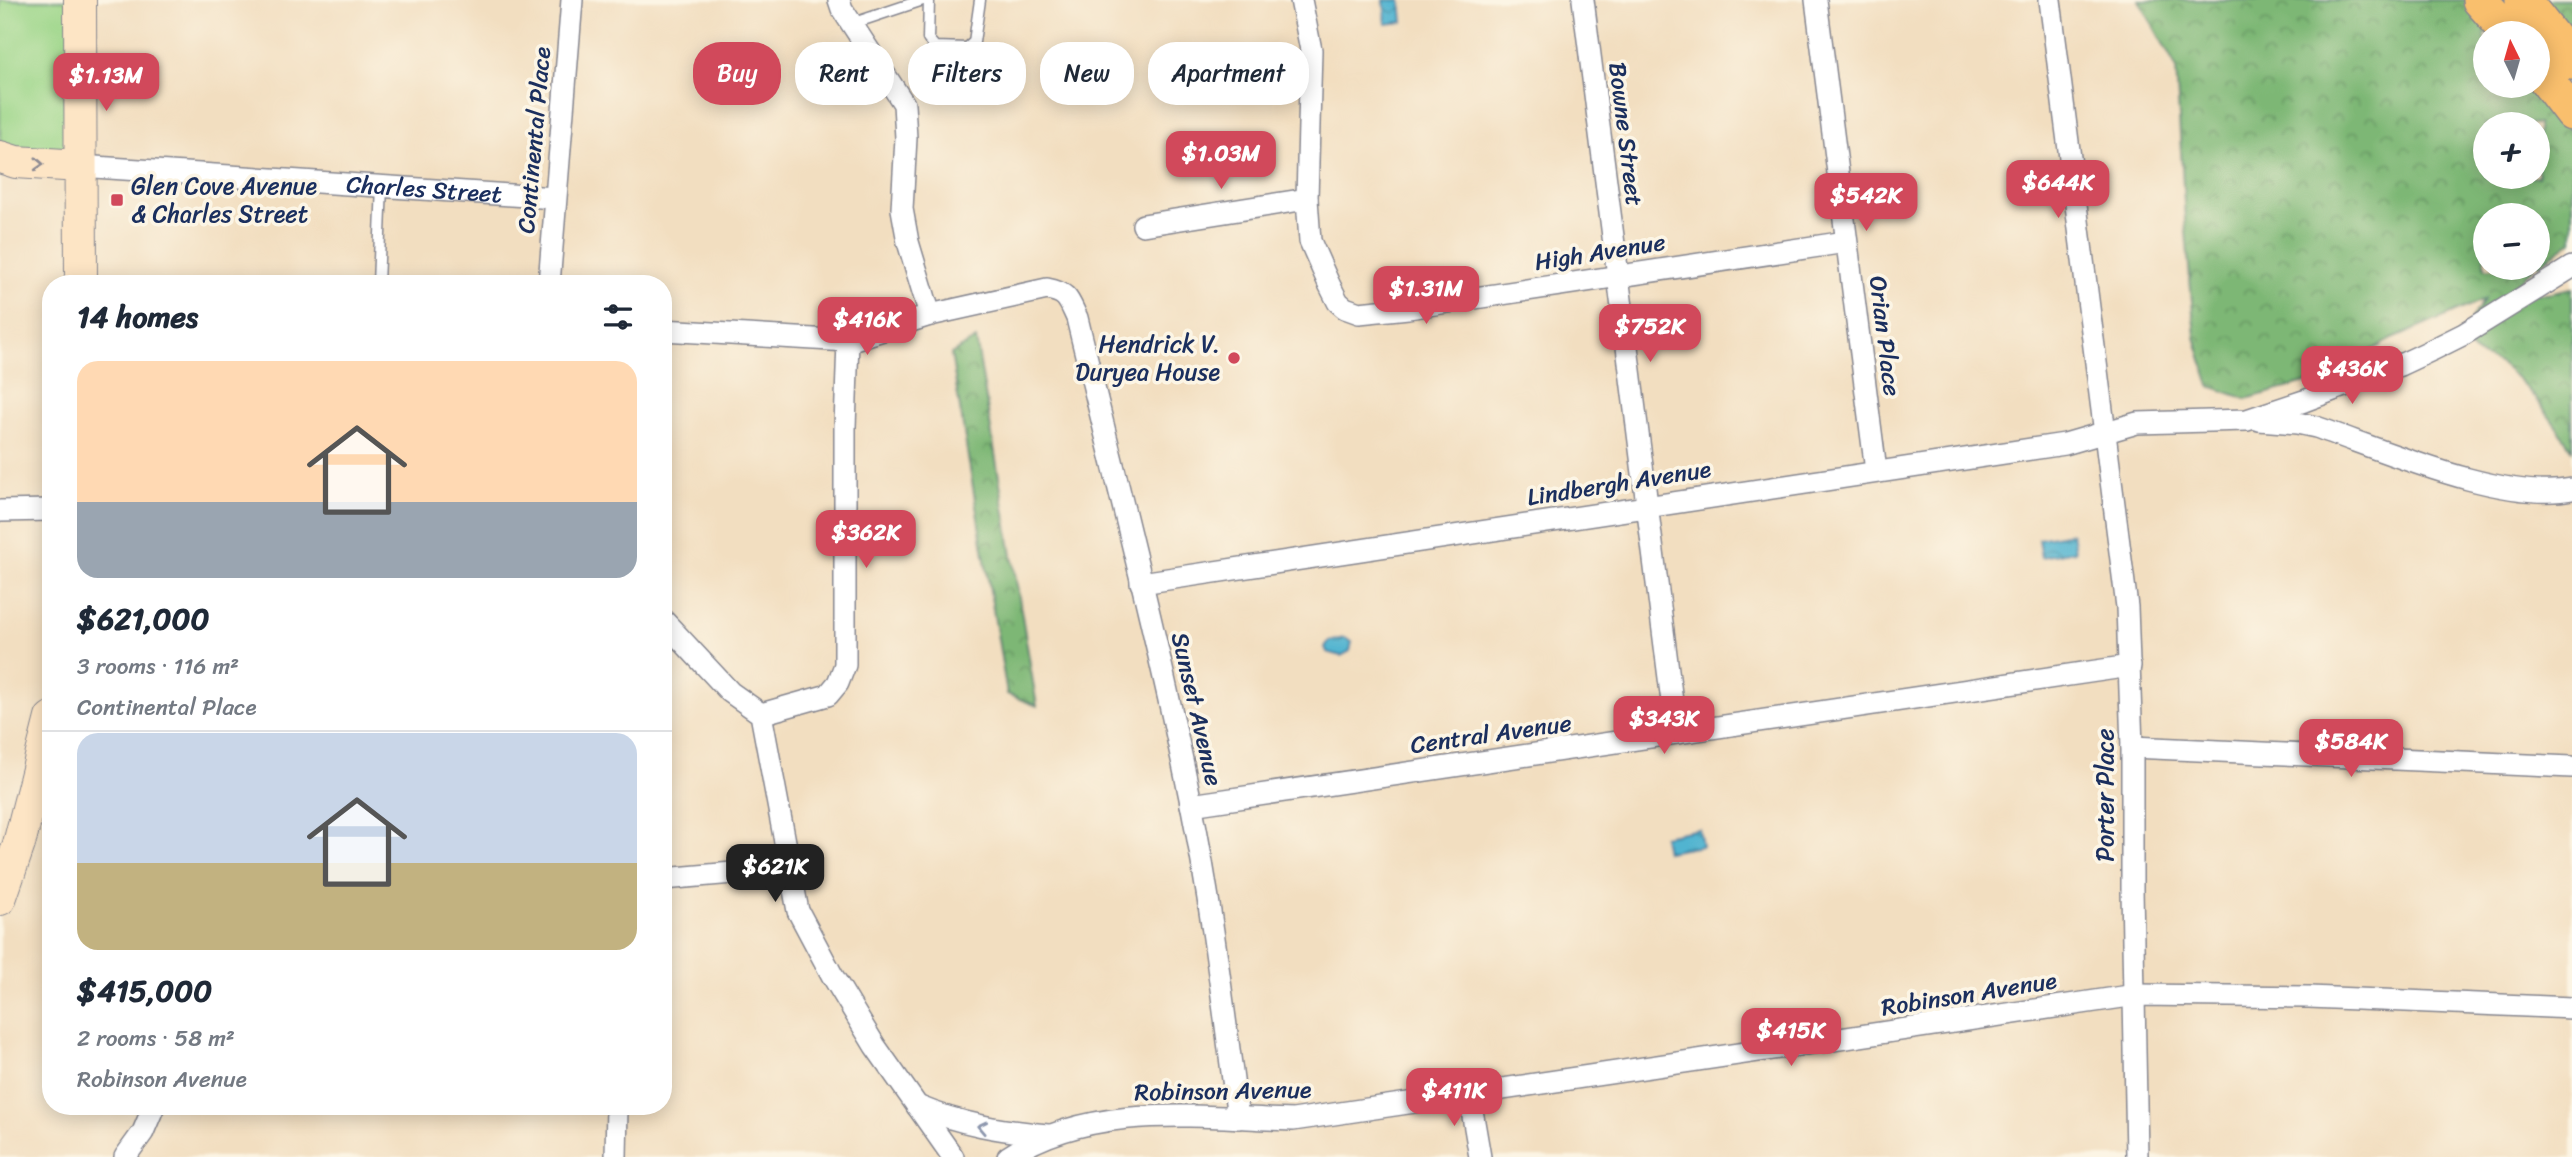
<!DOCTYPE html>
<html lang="en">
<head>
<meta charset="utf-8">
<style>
	body { margin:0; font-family:Sriracha,sans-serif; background:#f2f2f3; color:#1f2937; height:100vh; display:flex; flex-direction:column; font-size:26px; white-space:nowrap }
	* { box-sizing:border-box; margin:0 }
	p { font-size:23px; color:#747a83 }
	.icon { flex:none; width:38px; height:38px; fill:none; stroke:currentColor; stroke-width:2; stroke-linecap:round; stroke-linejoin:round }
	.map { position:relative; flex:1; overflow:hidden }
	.drawer { position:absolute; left:42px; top:275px; width:630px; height:840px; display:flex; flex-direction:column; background:#fff; border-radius:28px; box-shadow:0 4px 18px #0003 }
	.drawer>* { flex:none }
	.hud { position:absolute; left:693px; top:42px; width:665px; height:63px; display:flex; gap:14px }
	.needle { width:46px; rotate:355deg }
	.buttons { position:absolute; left:2473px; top:21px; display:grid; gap:14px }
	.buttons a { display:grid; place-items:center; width:77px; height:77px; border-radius:50%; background:#fff; box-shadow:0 4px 18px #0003; font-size:35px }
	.price { position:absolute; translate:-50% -60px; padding:0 16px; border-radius:14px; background:#d1495b; color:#fff; font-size:23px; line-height:46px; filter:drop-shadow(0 2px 4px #0008) }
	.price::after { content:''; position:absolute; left:50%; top:42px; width:21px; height:16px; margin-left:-10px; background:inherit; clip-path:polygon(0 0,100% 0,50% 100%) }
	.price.active { background:#222; color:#fff }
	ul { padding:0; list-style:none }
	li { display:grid; align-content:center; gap:14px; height:371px; padding:0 35px }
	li+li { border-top:2px solid #e0e1e3 }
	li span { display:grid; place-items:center; height:217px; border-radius:21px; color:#555 }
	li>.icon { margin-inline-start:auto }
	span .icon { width:126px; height:126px; fill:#fffc; stroke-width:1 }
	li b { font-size:30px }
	h2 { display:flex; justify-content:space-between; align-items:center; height:84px; padding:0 35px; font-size:30px }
	.chip { padding:0 24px; border-radius:28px; background:#fff; box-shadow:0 4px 18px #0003; font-size:24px; line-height:63px }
	.chip.active { background:#d1495b; color:#fff }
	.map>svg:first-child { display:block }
	.forest { fill:url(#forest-crowns); stroke:#4c736a; stroke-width:2; fill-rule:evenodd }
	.park { fill:#9cd689; stroke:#5c8274; stroke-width:2 }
	.water { fill:url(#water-waves); stroke:#367297; stroke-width:2 }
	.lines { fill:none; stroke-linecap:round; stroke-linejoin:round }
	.lane-casing { stroke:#86868f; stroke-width:13 }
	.street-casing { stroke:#86868f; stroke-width:24 }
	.secondary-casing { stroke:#86868f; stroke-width:34 }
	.primary-casing { stroke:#86868f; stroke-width:38 }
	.lane { stroke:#fff; stroke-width:10 }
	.street { stroke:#fff; stroke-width:21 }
	.secondary { stroke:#fde5c5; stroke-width:32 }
	.primary { stroke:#f9bf6d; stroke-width:35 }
	.oneway { stroke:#8c8a92 }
	.oneway2 { stroke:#8d97ae }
	.poi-dot { fill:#d1495b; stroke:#fcf5e5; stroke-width:2.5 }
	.labels { text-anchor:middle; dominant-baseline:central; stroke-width:7; stroke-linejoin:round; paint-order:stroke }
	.street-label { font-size:24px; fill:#1b2f5e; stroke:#fcf5e5 }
	.poi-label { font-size:24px; fill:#1b2f5e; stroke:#fcf5e5; text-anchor:start }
</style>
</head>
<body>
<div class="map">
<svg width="2572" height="1157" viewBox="0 0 2572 1157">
	<defs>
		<pattern id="forest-crowns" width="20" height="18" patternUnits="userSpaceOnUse" patternTransform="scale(1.75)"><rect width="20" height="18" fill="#7db775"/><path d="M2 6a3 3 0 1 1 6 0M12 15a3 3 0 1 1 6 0" fill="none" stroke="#669563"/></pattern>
		<pattern id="water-waves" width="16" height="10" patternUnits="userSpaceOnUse" patternTransform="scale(1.75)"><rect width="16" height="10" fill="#51b4d0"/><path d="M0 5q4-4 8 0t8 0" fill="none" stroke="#4293ac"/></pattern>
	</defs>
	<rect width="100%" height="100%" fill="#fcf5e5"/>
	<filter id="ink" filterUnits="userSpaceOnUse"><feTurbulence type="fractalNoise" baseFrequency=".0143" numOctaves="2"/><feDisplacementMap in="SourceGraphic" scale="14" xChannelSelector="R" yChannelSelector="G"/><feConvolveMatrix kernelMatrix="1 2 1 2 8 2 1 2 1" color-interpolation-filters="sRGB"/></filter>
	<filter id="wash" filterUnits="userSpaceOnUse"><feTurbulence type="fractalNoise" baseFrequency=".00686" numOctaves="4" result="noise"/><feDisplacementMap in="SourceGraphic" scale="28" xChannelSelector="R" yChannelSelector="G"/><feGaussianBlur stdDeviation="1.57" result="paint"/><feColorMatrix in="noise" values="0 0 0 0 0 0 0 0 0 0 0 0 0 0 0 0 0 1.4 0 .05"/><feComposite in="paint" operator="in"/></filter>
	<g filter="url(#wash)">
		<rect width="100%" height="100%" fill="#f2dec0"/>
		<!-- forest -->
		<path class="forest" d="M2139,0H2467L2496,33H2485V86H2537L2572,133V241L2538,265V215H2485V268H2534L2509,290L2547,293L2572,288V449C2551,419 2531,388 2502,365C2490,357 2480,359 2469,347L2471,319L2485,299L2386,342L2324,378L2246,399L2210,386L2195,337L2185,220L2176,67ZM2485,124H2538V177H2485Z
			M2540,0H2572V45Z
			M976,339L1037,706L1007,694L951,354Z"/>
		<!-- park -->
		<path class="park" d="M0,0H80L82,162L0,154Z"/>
		<!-- water -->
		<path class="water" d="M1384,0H1401L1403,22L1386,24Z
			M2072,533L2075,551L2041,557L2038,539Z
			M1345,638L1352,642L1350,651L1341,656L1327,652L1325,647L1329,641Z
			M1699,829L1702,846L1666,852L1663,836Z"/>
	</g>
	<g filter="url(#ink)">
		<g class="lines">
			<!-- lane casing -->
			<g class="lane-casing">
				<path id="lane" d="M929,0L928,39L935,47L967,48L974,42L980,0
					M851,24L923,0
					M378,284L382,185"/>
			</g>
			<!-- street casing -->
			<g class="street-casing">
				<g id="street">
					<path d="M839,0L842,9L904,104L906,138L902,209L908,242L930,315"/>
					<path d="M1301,0L1311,50L1307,199L1310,241L1329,284L1338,302L1345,308L1359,313L1408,308L1846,242"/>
					<path d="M1583,0L1676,733"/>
					<path d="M1816,0L1876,471"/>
					<path d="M2050,0L2127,607L2132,747V889L2137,1157"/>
					<path id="s1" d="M80,166L555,198"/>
					<path d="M1143,225L1307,199"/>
					<path d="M549,284L572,0"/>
					<path d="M663,330L848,341L930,315L1047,289C1068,293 1068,299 1077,318C1116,479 1158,640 1191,803C1212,907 1224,1013 1238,1118"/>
					<path d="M2259,420L2297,423L2316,427C2383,450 2503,503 2572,489"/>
					<path d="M0,511L51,510"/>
					<path d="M1141,583L2065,444L2137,423L2247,420L2304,401L2400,365L2432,350L2464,334L2572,267"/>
					<path d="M663,620L730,692L761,714L798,911L832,975L875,1046L953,1157"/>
					<path d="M761,714L828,695L838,683L845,665V427L848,341"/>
					<path d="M2132,747L2572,767"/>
					<path d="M1191,805L2130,666"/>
					<path d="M663,879L791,868"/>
					<path d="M1469,1093L1480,1157"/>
					<path d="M917,1106C960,1124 1002,1131 1048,1135"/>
					<path d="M125,1157L143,1132L154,1106"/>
					<path d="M616,1157L617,1106"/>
					<path d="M1008,1157C1090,1102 1200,1117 1293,1120L2136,995L2309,997L2572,1008"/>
				</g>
			</g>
			<!-- secondary casing -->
			<g class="secondary-casing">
				<path id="secondary" d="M80,0L81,284
					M0,157L16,162L80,166
					M0,899L19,844L51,718"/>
			</g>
			<!-- primary casing -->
			<g class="primary-casing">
				<path id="primary" d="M2480,0L2509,33
					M2523,0L2572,62
					M2538,69L2572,113"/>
			</g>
			<!-- lane -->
			<use href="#lane" class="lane"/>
			<!-- street -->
			<use href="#street" class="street"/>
			<!-- secondary -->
			<use href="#secondary" class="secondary"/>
			<!-- primary -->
			<use href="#primary" class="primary"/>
		</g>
		<!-- one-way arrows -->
		<defs><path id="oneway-chevron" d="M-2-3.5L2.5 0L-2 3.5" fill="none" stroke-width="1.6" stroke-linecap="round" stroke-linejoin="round" transform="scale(1.75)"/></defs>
		<use class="oneway" href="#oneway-chevron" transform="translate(39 164) rotate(3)"/>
		<use class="oneway2" href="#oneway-chevron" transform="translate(982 1127) rotate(-168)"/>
	</g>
	<!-- markers -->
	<g class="poi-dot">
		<rect x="110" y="193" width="14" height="14" rx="3.5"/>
		<circle cx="1234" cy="358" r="7"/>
	</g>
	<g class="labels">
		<!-- street labels -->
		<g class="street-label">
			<text transform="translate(1626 134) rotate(83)">Bowne Street</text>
			<text transform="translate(534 140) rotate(-85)">Continental Place</text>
			<text stroke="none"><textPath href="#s1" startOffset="345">Charles Street</textPath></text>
			<text transform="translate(1600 252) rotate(-9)">High Avenue</text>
			<text transform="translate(1885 336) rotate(83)">Orian Place</text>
			<text transform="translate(1619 483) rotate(-9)">Lindbergh Avenue</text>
			<text transform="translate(1197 709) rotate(77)">Sunset Avenue</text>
			<text transform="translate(1491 734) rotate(-8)">Central Avenue</text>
			<text transform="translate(2105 795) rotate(-90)">Porter Place</text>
			<text transform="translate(1969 994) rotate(-9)">Robinson Avenue</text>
			<text transform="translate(1223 1091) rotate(-1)">Robinson Avenue</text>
		</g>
		<!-- poi labels -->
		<g class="poi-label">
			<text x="131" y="186">Glen Cove Avenue<tspan x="131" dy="28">&amp; Charles Street</tspan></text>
			<text x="1220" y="344" text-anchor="end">Hendrick V.<tspan x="1220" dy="28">Duryea House</tspan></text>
		</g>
	</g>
</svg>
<div class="buttons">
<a><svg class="needle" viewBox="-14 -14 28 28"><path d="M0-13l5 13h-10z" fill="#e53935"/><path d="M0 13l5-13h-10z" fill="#747a83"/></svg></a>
<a>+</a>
<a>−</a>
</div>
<b class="price" style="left:106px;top:113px">$1.13M</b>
<b class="price" style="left:1221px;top:191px">$1.03M</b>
<b class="price" style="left:2058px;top:220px">$644K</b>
<b class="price" style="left:1866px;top:233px">$542K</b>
<b class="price" style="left:1426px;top:326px">$1.31M</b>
<b class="price" style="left:867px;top:357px">$416K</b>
<b class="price" style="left:1650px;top:364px">$752K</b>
<b class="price" style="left:2352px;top:406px">$436K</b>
<b class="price" style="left:866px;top:570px">$362K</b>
<b class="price" style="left:1664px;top:756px">$343K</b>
<b class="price" style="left:2351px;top:779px">$584K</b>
<b class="price active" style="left:775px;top:904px">$621K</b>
<b class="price" style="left:1791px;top:1068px">$415K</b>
<b class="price" style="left:1454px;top:1128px">$411K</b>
<div class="hud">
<a class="chip active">Buy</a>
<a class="chip">Rent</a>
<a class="chip">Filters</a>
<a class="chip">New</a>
<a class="chip">Apartment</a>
</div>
<section class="drawer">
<h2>14 homes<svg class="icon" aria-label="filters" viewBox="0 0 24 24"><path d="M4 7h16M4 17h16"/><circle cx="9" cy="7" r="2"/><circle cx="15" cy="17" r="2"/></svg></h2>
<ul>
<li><span style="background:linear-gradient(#ffd9b3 65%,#9aa5b1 0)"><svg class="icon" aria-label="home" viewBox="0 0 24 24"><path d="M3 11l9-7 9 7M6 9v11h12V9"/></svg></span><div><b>$621,000</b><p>3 rooms · 116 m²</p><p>Continental Place</p></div></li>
<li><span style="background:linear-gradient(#c9d6e8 60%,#c2b280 0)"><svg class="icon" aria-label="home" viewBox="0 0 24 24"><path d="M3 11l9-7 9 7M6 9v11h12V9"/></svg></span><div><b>$415,000</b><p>2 rooms · 58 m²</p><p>Robinson Avenue</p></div></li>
</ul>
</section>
</div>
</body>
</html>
